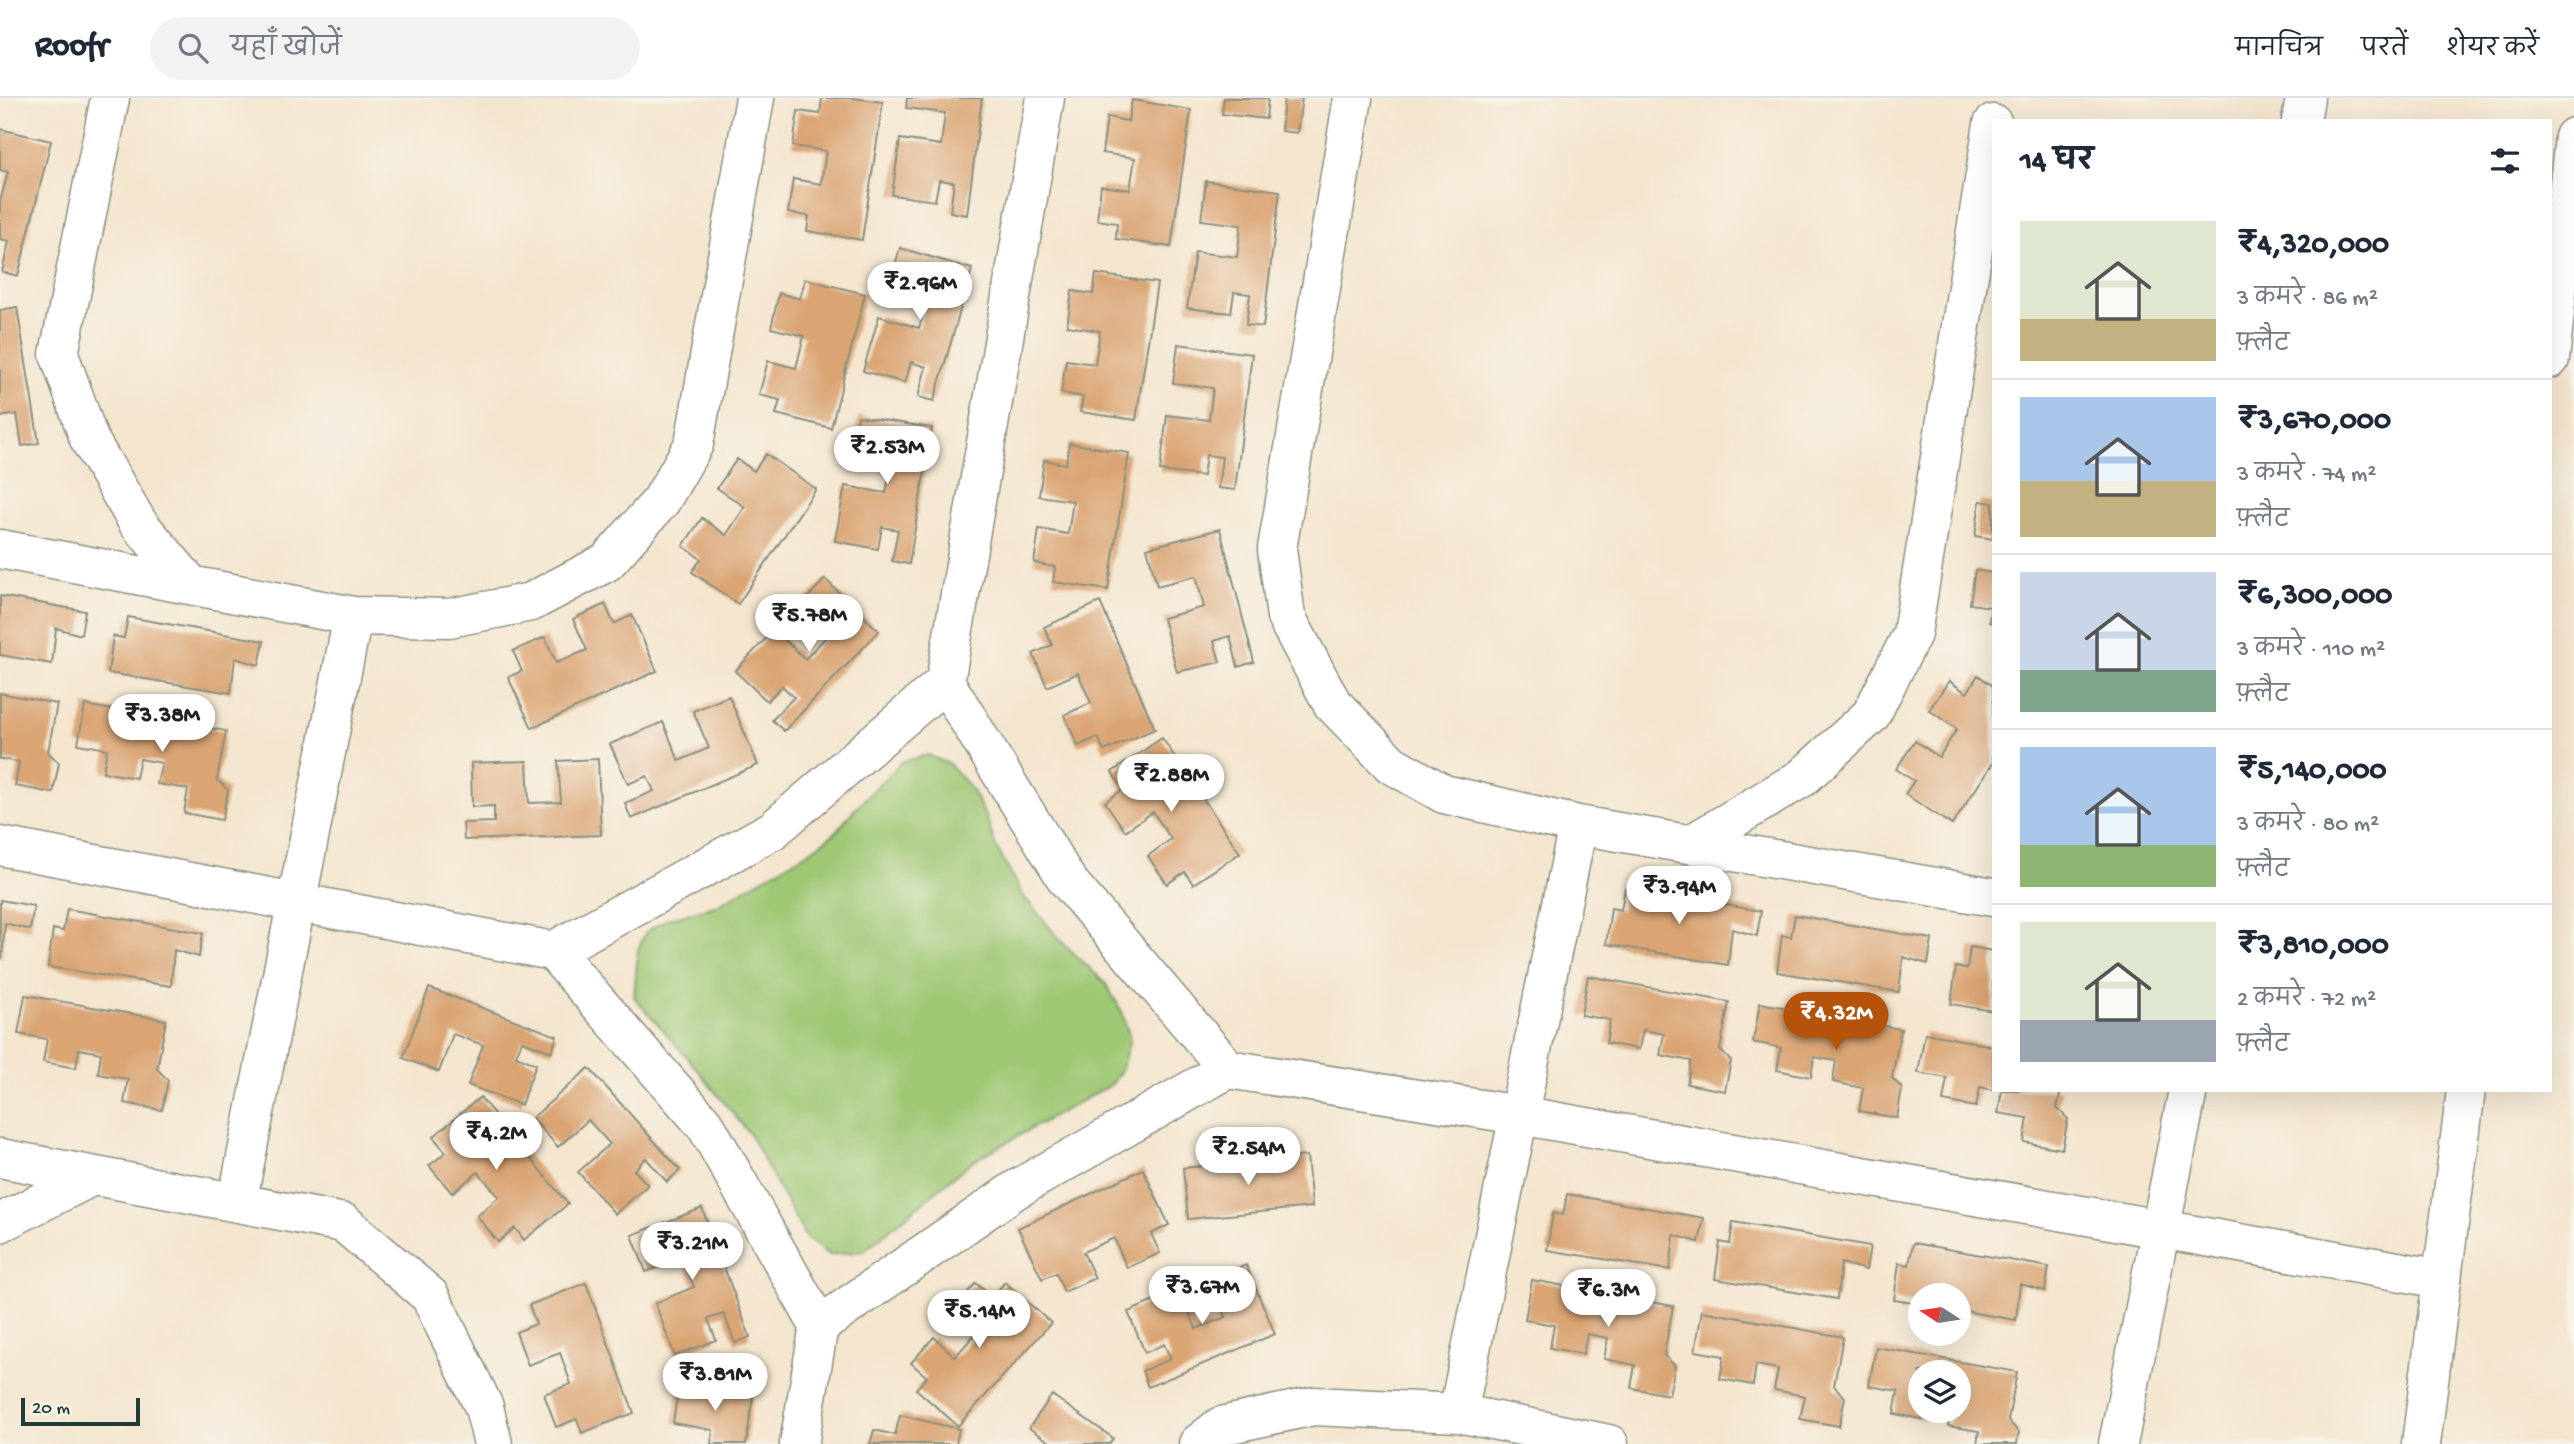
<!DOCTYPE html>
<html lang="hi">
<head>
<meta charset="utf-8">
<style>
	body { margin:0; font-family:"Gochi Hand","Playpen Sans Deva",sans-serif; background:#f2f2f3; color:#1f2937; height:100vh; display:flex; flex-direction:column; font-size:26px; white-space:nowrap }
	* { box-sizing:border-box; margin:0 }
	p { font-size:23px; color:#747a83 }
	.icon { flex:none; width:38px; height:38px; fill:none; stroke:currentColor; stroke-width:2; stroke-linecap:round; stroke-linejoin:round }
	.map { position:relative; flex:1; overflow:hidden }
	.side { position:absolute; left:1992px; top:21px; width:560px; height:973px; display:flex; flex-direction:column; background:#fff; border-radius:0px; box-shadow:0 7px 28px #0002 }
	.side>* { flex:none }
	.needle { width:46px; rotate:282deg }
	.buttons { position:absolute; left:1908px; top:1185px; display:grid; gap:14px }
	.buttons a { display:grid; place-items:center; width:63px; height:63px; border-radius:50%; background:#fff; box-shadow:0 7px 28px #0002; font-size:35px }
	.scale { position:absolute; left:21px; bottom:18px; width:119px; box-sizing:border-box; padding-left:7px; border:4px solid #1f3d34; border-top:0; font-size:19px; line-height:24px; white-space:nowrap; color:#1f3d34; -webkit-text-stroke:5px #f7f3e8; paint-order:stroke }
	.price { position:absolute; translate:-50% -60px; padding:0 16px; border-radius:24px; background:#fff; color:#222; font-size:23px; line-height:46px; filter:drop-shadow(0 2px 4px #0008) }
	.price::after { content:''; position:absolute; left:50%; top:42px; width:21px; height:16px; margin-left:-10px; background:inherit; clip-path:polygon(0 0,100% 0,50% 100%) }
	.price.active { background:#b45309; color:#fff }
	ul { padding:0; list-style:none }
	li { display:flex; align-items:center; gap:21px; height:175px; padding:0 28px }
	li+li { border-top:2px solid #e0e1e3 }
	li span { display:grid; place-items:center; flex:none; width:196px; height:140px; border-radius:0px; color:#555 }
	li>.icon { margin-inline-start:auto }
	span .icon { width:84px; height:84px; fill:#fffc; stroke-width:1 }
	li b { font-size:30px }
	h2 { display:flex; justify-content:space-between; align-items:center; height:84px; padding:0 28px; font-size:30px }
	header { display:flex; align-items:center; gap:42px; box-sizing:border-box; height:98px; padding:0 35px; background:#fff; border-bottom:2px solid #e0e1e3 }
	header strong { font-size:33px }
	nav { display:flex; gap:38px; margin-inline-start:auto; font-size:24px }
	.search { width:490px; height:63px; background:#f2f2f3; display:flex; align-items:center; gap:18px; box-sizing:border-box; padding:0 24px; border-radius:38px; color:#747a83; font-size:26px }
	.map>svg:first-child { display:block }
	.green { fill:#9fc874; stroke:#5f8254; stroke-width:2 }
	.building { fill:#daa473 }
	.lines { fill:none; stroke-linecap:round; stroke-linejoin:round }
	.street-casing { stroke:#8a9181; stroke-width:41 }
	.secondary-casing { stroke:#8a9181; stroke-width:41 }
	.street { stroke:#fff; stroke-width:38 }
	.secondary { stroke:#fff; stroke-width:38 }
</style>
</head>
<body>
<header>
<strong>Roofr</strong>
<div class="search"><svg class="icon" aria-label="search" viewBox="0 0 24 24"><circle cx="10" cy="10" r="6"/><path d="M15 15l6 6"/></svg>यहाँ खोजें</div>
<nav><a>मानचित्र</a><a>परतें</a><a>शेयर करें</a></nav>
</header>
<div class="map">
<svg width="2574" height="1346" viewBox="0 0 2574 1346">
	<rect width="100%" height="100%" fill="#f7f3e8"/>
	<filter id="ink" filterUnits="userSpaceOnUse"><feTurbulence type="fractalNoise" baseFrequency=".0143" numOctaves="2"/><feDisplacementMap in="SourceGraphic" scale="14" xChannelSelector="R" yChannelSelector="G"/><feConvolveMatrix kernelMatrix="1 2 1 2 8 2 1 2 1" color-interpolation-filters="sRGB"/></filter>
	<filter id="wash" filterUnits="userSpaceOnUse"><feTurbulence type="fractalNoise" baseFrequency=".00686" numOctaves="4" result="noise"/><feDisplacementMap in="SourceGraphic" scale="28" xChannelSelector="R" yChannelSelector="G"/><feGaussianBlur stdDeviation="1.57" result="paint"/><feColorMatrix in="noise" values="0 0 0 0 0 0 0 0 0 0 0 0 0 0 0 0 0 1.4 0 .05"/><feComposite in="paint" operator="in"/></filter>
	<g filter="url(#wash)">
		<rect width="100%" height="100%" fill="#f4e5ce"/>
		<!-- green -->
		<path class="green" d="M928,657L949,666L971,691L986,719L996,749L1023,798L1063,845L1105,885L1122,914L1130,941L1121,972L1112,986L971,1064L864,1153L829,1157L806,1140L749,1035L687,959L634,899L638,851L646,834L667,821L715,808L809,754L835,735L856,710L901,664Z"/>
		<g id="blocks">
			<!-- building -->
			<path class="building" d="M822,0H853L883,4L862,142L807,133L809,118L788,115L793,81L821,86L826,53L793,48L798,13L820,16Z
				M907,0H982L967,117L950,114L954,84L939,82L935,103L892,97L900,41L941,47L945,15L906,10Z
				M1224,0H1268L1266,21L1222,16Z
				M1284,0H1302L1297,35L1281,33Z
				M1132,2L1191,12L1171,149L1116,141L1117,125L1097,122L1101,88L1130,92L1135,60L1102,55L1107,19L1128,23Z
				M0,31L51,43L18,178L2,174L9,143L0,141V104L8,74L0,72Z
				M1206,83L1280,93L1263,229L1246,227L1250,196L1234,194L1231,215L1187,210L1195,154L1237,159L1241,127L1201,122Z
				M900,150L972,171L934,303L918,299L926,269L911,264L905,285L863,273L879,218L919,230L928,199L889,188Z
				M1096,176L1157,185L1136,322L1080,314L1083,299L1061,295L1066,262L1095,266L1100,233L1067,228L1072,193L1093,196Z
				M805,181L865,196L831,330L776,316L780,302L759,297L768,263L796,270L804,238L771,230L779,195L800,201Z
				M17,209L39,345L22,348L17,316L0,319V212Z
				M1178,246L1252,256L1235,392L1218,390L1222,359L1206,357L1203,378L1160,373L1167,317L1209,322L1213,290L1173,285Z
				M858,318L932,330L909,466L892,463L898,432L882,429L878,451L835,443L845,388L886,395L892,363L852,357Z
				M1069,345L1129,355L1108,492L1053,484L1055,469L1034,465L1039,431L1068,436L1073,403L1039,398L1044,362L1066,366Z
				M766,356L816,391L738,506L692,474L701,461L683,448L702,420L726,437L745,409L717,390L737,361L754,373Z
				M1980,403L1993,405V441L1975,438Z
				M1220,431L1254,564L1238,569L1230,538L1214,543L1220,564L1177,574L1163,520L1204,509L1196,478L1157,488L1147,450Z
				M1975,472L1993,475V525L1989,524L1991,509L1970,506Z
				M825,481L879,533L784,633L772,622L794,599L782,588L767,603L735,573L774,532L805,561L827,538L798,510Z
				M0,498L85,513L81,537L56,530L52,566L0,557Z
				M1100,504L1155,631L1104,653L1098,639L1078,648L1064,617L1091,605L1078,575L1047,589L1033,556L1052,547L1044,529Z
				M605,506L614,526L632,517L657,573L532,630L508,579L522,573L513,553L545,539L556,565L587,552L573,521Z
				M128,519L264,543L259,567L235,560L231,595L108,575L113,538L124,540Z
				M1978,577L1993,588V665L1952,727L1905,696L1914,683L1896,671L1915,643L1939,659L1957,631L1929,612L1949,583L1967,595Z
				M0,595L57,606L48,654L59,665L53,695L15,688L19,664L0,661Z
				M729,598L758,667L631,721L625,705L654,693L647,678L628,686L610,646L663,624L679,663L709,650L693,613Z
				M85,607L226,633L217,682L228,692L222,722L184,715L188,691L157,686L162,665L140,661L136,680L103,674L107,651L78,646Z
				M1162,640L1240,755L1193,786L1185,774L1167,786L1148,758L1171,741L1153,714L1125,733L1105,704L1123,691L1112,674Z
				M598,661L601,737L464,742L463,725L494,724V708L472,709L471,665L527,663L529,705L561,704L558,663Z
				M1625,790L1761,813L1757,838L1732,831L1728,867L1606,846L1611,810L1621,812Z
				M0,802L34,808L30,832L5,825L2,860L0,859Z
				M67,811L203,835L199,859L174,852L171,888L48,869L53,831L63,833Z
				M1795,817L1932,841L1928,866L1903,859L1899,894L1777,874L1782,837L1791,839Z
				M1970,849L1993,853V913L1951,906L1956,869L1967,871Z
				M1588,878L1729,904L1720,952L1731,963L1725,993L1687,986L1691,963L1660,957L1664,936L1643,932L1639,951L1606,945L1610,922L1581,917Z
				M429,890L557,938L552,954L522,943L516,958L536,966L521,1007L468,987L483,947L453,936L439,974L403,960Z
				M25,897L166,922L157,971L168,982L162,1012L124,1005L128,981L98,976L101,955L79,951L76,970L43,964L47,941L18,936Z
				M1760,905L1901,931L1892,980L1902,990L1897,1020L1859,1013L1863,990L1833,984L1836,963L1814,959L1811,979L1777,972L1781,950L1753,944Z
				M1925,935L1993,948V992L1980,989L1976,1009L1943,1003L1947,980L1918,975Z
				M589,970L680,1072L667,1084L646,1060L634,1072L648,1087L615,1116L578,1074L610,1046L588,1022L558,1049L532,1020Z
				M2002,992H2061L2057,1010L2068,1021L2062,1051L2024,1044L2028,1020L1998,1015Z
				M480,999L568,1106L524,1142L515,1130L498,1144L477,1118L499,1099L478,1074L452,1095L429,1068L446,1054L433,1039Z
				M1307,1058L1312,1109L1188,1121L1183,1070Z
				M1143,1071L1169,1127L1151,1136L1160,1155L1127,1170L1114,1140L1083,1154L1095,1180L1064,1194L1056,1175L1042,1181L1018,1130Z
				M1567,1096L1704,1120L1699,1144L1674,1137L1670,1172L1547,1152L1553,1115L1563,1117Z
				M702,1110L750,1239L735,1245L724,1216L708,1221L716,1242L675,1258L655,1205L694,1189L683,1160L646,1174L632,1137Z
				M1733,1124L1870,1148L1866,1172L1841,1165L1837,1201L1715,1181L1720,1144L1730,1146Z
				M1913,1145L2049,1169L2045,1193L2020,1186L2016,1222L1958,1212V1197H1920V1206L1894,1202L1899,1165L1909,1167Z
				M1246,1167L1275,1236L1148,1289L1142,1273L1171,1261L1164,1246L1145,1255L1128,1214L1180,1192L1196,1231L1226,1219L1210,1182Z
				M1532,1182L1673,1208L1664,1257L1675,1268L1669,1297L1631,1290L1635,1267L1604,1261L1608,1240L1587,1236L1583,1256L1550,1250L1554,1227L1525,1222Z
				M1005,1184L1051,1225L958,1328L916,1291L927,1279L911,1265L934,1239L955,1259L977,1234L952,1212L976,1185L992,1199Z
				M586,1185L634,1315L582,1335L577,1321L556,1329L544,1296L571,1286L560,1255L528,1267L516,1234L536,1226L529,1207Z
				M1702,1213L1843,1239L1834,1288L1845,1299L1839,1328L1800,1321L1805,1298L1774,1292L1778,1271L1756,1267L1753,1287L1720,1281L1724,1258L1695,1253Z
				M1876,1249L2017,1274L2008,1323L2019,1334L2017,1346H1977L1979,1333L1948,1328L1951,1312H1958V1274H1920V1312H1929L1927,1322L1894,1316L1898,1293L1869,1288Z
				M679,1287L753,1298L746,1346H711L713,1332L673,1325Z
				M1052,1297L1113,1340L1109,1346H1053L1029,1330Z
				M900,1317L959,1331L956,1346H870L874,1332L895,1337Z"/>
		</g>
	</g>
	<g filter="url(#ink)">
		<use href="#blocks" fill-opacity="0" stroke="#8a9181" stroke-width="2"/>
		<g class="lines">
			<!-- street casing -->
			<g class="street-casing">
				<path id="street" d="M110,0L59,256L89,341L138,425L191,487
					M1353,0L1277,451L1286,519L1332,605L1391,666L1444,696L1578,727L1993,799
					M2301,23L2305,0
					M0,451L353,518L449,520L531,504L607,464L661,403L694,346L755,0
					M945,584L1067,782L1228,971
					M1691,746L1802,680L1871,617L1912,536L1993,26
					M0,748L553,853L706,1028L819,1228L799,1346
					M553,853L773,732L945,584L1045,0
					M0,1060L344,1125L430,1198L484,1309L493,1346
					M237,1105L353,518
					M0,1125L93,1078
					M819,1228L1015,1092L1228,971L1519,1017L2442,1181
					M1458,1315L1578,727
					M1198,1346L1221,1328L1314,1308L1458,1315L1609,1346
					M2118,1346L2188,992"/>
			</g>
			<!-- secondary casing -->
			<g class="secondary-casing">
				<path id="secondary" d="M2550,261L2574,39
					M2421,1346L2466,992"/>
			</g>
			<!-- street -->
			<use href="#street" class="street"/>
			<!-- secondary -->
			<use href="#secondary" class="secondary"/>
		</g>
	</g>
</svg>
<div class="buttons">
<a><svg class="needle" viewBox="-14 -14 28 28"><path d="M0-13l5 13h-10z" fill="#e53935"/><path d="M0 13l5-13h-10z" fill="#747a83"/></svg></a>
<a><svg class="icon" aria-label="layers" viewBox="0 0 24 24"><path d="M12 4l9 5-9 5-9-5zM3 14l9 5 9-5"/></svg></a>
</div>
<div class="scale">20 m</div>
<b class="price" style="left:920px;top:224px">₹2.96M</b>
<b class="price" style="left:887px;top:388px">₹2.53M</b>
<b class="price" style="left:809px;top:556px">₹5.78M</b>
<b class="price" style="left:162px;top:656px">₹3.38M</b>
<b class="price" style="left:1171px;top:716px">₹2.88M</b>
<b class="price" style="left:1679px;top:828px">₹3.94M</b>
<b class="price active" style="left:1836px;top:954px">₹4.32M</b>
<b class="price" style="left:496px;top:1074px">₹4.2M</b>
<b class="price" style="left:1248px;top:1089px">₹2.54M</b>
<b class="price" style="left:692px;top:1184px">₹3.21M</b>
<b class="price" style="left:1202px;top:1228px">₹3.67M</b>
<b class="price" style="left:1608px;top:1231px">₹6.3M</b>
<b class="price" style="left:979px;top:1252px">₹5.14M</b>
<b class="price" style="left:715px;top:1315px">₹3.81M</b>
<section class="side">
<h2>14 घर<svg class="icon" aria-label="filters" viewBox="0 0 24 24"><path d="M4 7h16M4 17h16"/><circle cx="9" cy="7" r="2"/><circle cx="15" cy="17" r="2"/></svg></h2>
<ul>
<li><span style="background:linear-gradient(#dfe7d0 70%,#c2b280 0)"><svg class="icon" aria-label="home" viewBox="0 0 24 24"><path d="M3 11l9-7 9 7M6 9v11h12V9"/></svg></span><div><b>₹4,320,000</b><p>3 कमरे · 86 m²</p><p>फ़्लैट</p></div></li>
<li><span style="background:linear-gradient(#a9c7e8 60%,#c2b280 0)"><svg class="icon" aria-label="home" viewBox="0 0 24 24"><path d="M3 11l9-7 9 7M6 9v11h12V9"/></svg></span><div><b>₹3,670,000</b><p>3 कमरे · 74 m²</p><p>फ़्लैट</p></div></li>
<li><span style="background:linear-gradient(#c9d6e8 70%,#7fa58c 0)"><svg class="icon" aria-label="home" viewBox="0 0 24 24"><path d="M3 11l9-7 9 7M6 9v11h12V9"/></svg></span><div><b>₹6,300,000</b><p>3 कमरे · 110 m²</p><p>फ़्लैट</p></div></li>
<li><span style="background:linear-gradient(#a9c7e8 70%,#8fb573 0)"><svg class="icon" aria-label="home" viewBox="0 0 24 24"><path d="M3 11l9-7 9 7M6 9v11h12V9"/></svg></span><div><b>₹5,140,000</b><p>3 कमरे · 80 m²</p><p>फ़्लैट</p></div></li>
<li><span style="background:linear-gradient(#dfe7d0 70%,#9aa5b1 0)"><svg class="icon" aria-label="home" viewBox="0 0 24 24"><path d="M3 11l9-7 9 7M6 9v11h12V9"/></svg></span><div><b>₹3,810,000</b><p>2 कमरे · 72 m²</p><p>फ़्लैट</p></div></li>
</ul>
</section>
</div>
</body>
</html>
